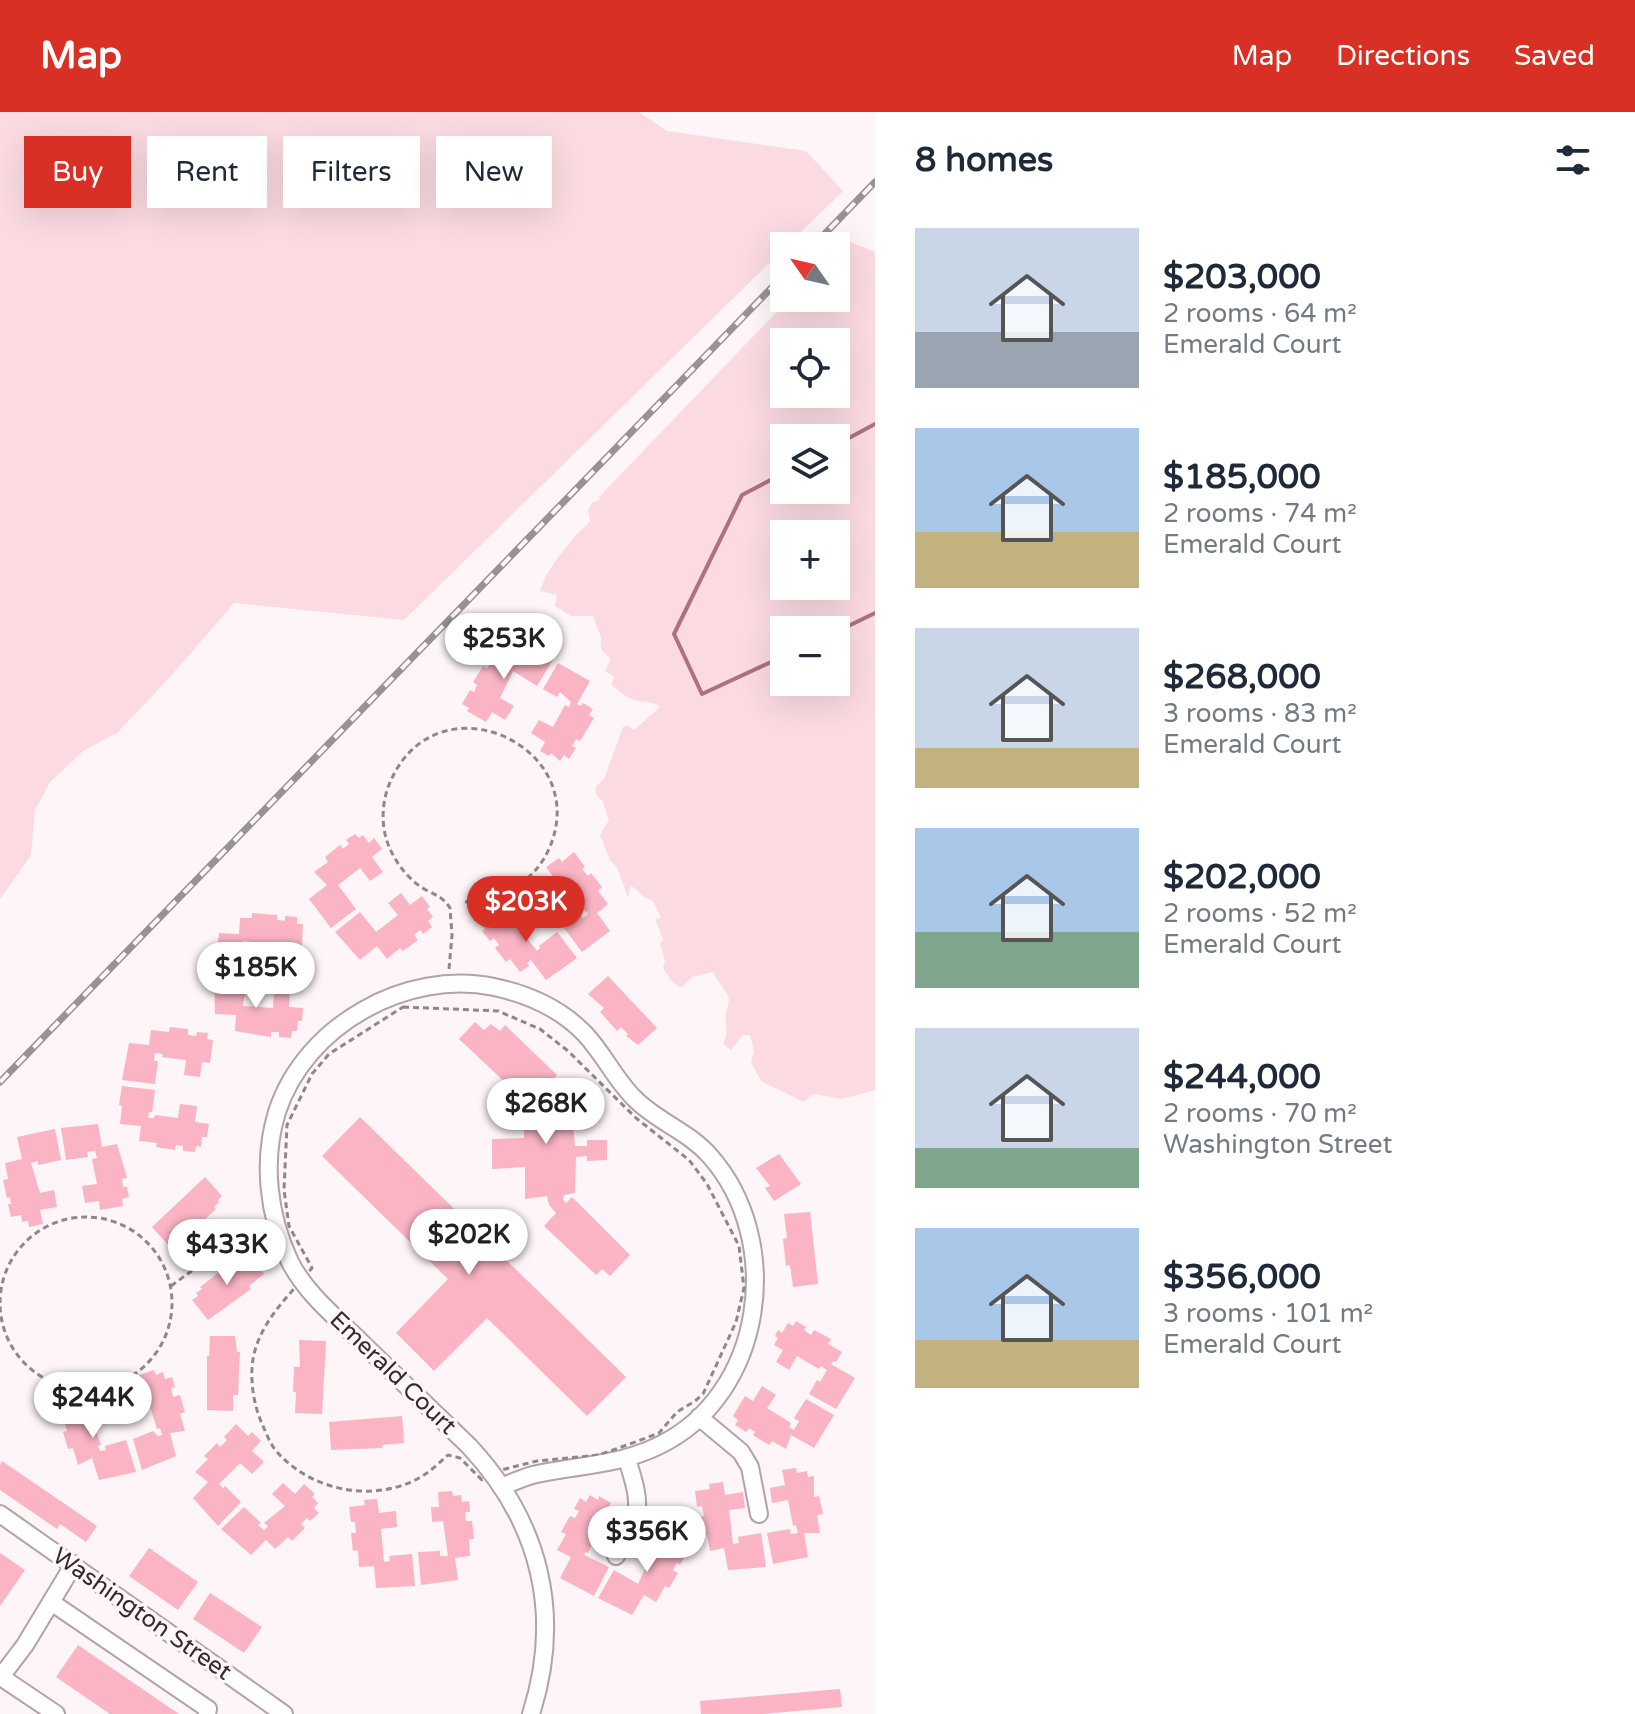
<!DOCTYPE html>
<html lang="en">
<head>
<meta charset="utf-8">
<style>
	body { margin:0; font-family:"Varela Round",sans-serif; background:#f6f6f7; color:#1f2937; height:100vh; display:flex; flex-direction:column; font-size:30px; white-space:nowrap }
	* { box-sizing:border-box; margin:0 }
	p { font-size:26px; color:#747a83 }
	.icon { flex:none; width:44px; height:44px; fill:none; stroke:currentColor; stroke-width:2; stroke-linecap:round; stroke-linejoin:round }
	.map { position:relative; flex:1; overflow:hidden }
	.panel { display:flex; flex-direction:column; background:#fff; width:760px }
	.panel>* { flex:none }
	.guide { position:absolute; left:24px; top:24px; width:730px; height:72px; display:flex; gap:16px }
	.needle { width:52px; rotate:304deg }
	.buttons { position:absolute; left:770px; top:120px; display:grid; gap:16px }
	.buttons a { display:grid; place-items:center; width:80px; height:80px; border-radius:0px; background:#fff; box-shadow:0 8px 32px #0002; font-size:40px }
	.price { position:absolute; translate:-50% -68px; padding:0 18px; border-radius:28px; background:#fff; color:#222; font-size:26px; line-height:52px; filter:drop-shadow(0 2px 4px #0008) }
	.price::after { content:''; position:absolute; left:50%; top:48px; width:24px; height:18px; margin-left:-12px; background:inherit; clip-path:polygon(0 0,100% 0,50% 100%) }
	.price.on { background:#d93025; color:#fff }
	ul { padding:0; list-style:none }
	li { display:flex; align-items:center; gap:24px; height:200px; padding:0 40px }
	li span { display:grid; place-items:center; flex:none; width:224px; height:160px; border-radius:0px; color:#555 }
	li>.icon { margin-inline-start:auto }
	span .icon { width:96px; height:96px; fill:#fffc; stroke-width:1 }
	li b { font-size:34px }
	h2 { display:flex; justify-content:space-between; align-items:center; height:96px; padding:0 40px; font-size:34px }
	.tag { padding:0 28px; border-radius:0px; background:#fff; box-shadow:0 8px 32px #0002; font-size:28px; line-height:72px }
	.tag.on { background:#d93025; color:#fff }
	header { display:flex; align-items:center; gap:48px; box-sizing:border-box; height:112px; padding:0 40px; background:#d93025; color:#fff }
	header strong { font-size:38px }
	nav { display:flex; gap:44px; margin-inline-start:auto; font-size:28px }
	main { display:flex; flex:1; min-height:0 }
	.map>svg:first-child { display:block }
	.green { fill:#fbdbe1; fill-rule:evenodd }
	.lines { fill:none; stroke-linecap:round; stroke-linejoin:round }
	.stream { stroke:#ae717f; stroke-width:4 }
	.building { fill:#fab4c4 }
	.minor-casing { stroke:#b4a2a5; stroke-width:20 }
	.path { stroke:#8f8789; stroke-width:3; stroke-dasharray:6 4; stroke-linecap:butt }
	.minor { stroke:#fff; stroke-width:16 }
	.rail-casing { stroke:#999293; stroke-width:7 }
	.rail { stroke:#fdf5f7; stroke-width:4; stroke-dasharray:12; stroke-linecap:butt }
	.labels { text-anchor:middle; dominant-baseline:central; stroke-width:7; stroke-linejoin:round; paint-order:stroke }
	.street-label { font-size:24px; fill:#332c2d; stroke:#fdf5f7 }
</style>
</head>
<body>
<header>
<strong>Map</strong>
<nav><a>Map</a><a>Directions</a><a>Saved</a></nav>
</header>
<main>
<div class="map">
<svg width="875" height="1602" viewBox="0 0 875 1602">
	<rect width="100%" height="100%" fill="#fdf5f7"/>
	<!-- green -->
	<path class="green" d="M0,0H639L667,19L806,39L843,79L404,508L234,491L170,565L117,621L83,639L50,670L35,698L31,743L0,787Z
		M848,129L875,140V978L842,987L813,982L804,990L761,969L751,950L754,939L750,923H743L731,938L723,932C730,919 724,913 726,901C727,894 731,889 727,882C724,875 718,871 713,860L692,865L681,876L673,871L663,856L665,849L660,832L663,827L655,807L661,806L653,789L644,785L633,775H630L628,786L617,755L610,748L600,723L609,708L603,690L596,682V674L604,667L623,615L628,613L634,618L660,595C652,588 644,591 634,588C625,585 619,578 611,573L614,565L605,559L611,547L601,538V525L593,504H571L555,494L557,483L540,479C547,456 562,441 576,423C581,418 586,415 590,409L588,398L592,391L600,388L599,385L790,186H836V140ZM784,230H836V282H784ZM784,326H836V378H784ZM836,422V474H784V422ZM836,518V570H784V518Z"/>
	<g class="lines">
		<!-- stream -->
		<path class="stream" d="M836,333L875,312
			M784,361L742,383L674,522L702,582L784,544
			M836,520L875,501"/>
	</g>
	<!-- building -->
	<path class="building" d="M520,530L544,545L546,542L554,546L537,574L513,559L500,586L514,594L505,608L492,600L486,610L467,599L469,596L462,592L470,578L474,580L477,573L473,570L483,554L487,556L496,542L505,547L503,550L506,552Z
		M558,551L590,569L577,592L581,594L583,591L593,597L589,603L594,606L580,629L576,627L572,634L576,636L569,647L564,643L560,649L551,641L549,644L540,639L545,630L531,621L539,608L553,615L565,593L569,595L571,590L560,580L557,585L543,577Z
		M355,722L359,726L363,723L369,731L374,726L382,737L372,745L383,760L370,769L360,756L338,773L356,797L331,816L309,787L327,773L314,760L328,750L325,745L340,733L343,737L349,732L346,728Z
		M574,740L585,755L582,757L588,764L591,761L602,775L598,779L608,792L597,801L610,819L582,840L564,816L579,802L583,806L588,802L584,798L582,800L566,778L553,788L544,775L555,767L546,755L559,746L562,750Z
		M401,781L410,793L422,784L430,795L427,797L433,805L428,809L432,815L423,822L420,818L414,823L418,828L403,839L400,836L387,847L377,834L360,848L335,820L360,800L376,820L398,803L388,791Z
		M499,793L508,804L521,793L531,805L518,815L537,839L540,836L539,834L557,820L577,846L546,868L531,848L527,851L529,854L520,860L510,847L506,850L495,836L499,833L494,826L490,829L482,819L485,817L481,813L492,804L489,801Z
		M252,801L277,803V808L285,809V804L297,805V812H303L302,835H294L292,851L276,850L277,834L253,835V830L243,829V836L249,837L247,860L214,858L219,821L239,822L240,806H252Z
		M214,864L247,866L243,894L273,896L274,879H290L289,895L303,896L302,909H298L297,919H292L291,926L279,925V920H271V925L235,919L236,903L215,902Z
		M608,864L657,916L638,933L626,924L628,922L621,915L617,919L600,900L604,896L588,882Z
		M475,910L484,918L491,912L500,919L505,913L557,963L552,968L564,980L565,993L571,992L575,1034H587V1028H607V1048L587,1049V1044L576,1045L575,1081L564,1083L563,1088L566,1091L572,1085L630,1143L610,1164L602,1157L596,1163L544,1114L556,1101L549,1093L547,1084L525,1087V1055L492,1057V1027L524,1026V995L546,994L547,985L541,979L529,993L459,927Z
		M170,915L188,917V923L196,924L197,920L208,921L207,927L213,928L210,951L202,950L200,965L184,963L186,948L162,945L163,942L155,941L154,949H158L155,972L122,968L129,931L149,933L151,918L169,920Z
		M122,974L155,978L152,1000H149L148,1006H154L155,1003L178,1006L180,992L197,994L195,1010L209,1012L207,1025H202L201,1035L196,1034L195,1040L183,1039V1034L176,1033L175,1038L156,1035L157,1031L139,1029L141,1014L120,1012L122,994L119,993Z
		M360,1005L626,1265L587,1304L487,1206L434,1259L396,1221L448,1167L322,1044Z
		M98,1012L102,1035L117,1032L127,1066L122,1067L123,1075H127L129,1085L122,1087L123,1094L100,1098L99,1089L85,1091L82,1074L97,1072L92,1047L97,1046L95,1039L87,1040L88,1045L66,1048L61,1016Z
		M55,1017L61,1048L38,1053V1049L31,1051L40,1081L54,1078L57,1095L40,1098L43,1112L29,1115L28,1109L22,1110L21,1103L11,1105L8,1092H11L10,1085L7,1086L3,1068L8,1067L5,1051L22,1047L17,1025Z
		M779,1042L801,1072L774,1089L765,1076L770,1074L756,1056Z
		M205,1065L222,1084L218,1088L219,1090L214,1095L216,1097L185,1126L181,1123L169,1134L152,1115Z
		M810,1100L818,1172L793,1175L790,1153L786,1154L783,1127L787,1126L784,1102Z
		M249,1143L264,1162L249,1174L251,1177L208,1208L192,1188L198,1184L196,1181L202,1177L200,1175L235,1148L237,1151Z
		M796,1209L806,1215L804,1218L811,1223L814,1218L831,1227L828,1232L842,1240L836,1250L833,1249L831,1252L855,1266L836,1297L809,1282L817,1268L820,1270L827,1258L821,1254L819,1257L797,1244L789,1258L776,1250L783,1238L774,1233L778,1226L775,1224L778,1218L782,1221L788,1211L793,1214Z
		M210,1224H235L237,1240H240L238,1283H233V1299L207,1298V1244H209Z
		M299,1228L326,1229L322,1302L295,1301L296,1280H293L294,1255H300Z
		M154,1258L156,1263L163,1260L165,1267L172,1265L175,1275L171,1276L173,1285L180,1283L185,1300L180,1302L185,1319L170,1321L176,1344L142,1358L133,1327L153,1319L158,1324L162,1323L160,1316L157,1317L149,1291L134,1295L130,1280L143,1277L139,1263Z
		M762,1274L776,1283L767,1296L791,1311L789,1315L794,1318L799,1309L794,1306L806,1287L834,1303L814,1336L791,1323L786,1337L772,1329L769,1333L753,1323L755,1320L749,1316L746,1320L735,1313L738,1308L733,1304L745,1284L753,1289Z
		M82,1282L86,1296L103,1291L107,1305L92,1309L101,1333L98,1334L100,1339L106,1338L105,1334L126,1328L136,1360L99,1368L92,1346L78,1353L73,1336L68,1337L63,1320L67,1319L64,1308L59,1310L56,1301L60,1300L58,1294L71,1290L70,1286Z
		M402,1304L404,1331L382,1333L383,1336L331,1338L329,1310Z
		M236,1312L248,1324L252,1320L261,1329L252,1339L264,1350L252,1362L240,1351L219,1372L223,1376L225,1374L241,1390L218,1414L193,1386L208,1370L195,1360L208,1347L204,1344L217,1331L220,1335L227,1328L224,1325Z
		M2,1349L97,1414L86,1430L60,1412L57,1417L0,1378V1353Z
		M796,1356L797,1361L807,1359L808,1365L814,1364V1385L819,1384L823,1402L817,1403L820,1421H804L808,1445L773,1452L767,1421L790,1417L791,1422L798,1421L796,1413L793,1414L788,1388L772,1391L770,1376L785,1373L782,1358Z
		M723,1370L725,1383L743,1380L745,1396L729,1398L733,1432L739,1431L738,1425L761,1421L766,1455L728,1458L724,1436L710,1439L707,1423H703L700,1405L704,1404L702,1394L697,1395L695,1379L710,1377L709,1372Z
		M283,1371L295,1382L304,1372L315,1382L312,1385L318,1391L314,1396L319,1401L310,1409L307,1406L301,1412L305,1416L292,1429L288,1425L275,1437L266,1428L251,1443L221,1417L244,1395L261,1411L258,1413L264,1418L268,1414L264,1411L285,1394L272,1382Z
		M452,1379L453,1384L461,1383L462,1390L469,1389L470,1400H465L466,1409H472L474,1427H469L470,1444L455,1446L458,1468L421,1473L418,1440L440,1439V1444H448L443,1409L432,1410L431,1395H439L438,1380Z
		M590,1383L598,1388L599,1384L611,1391L605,1401L620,1410L612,1425L598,1418L588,1441L586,1440L584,1443L609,1455L594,1484L560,1466L571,1445L557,1438L566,1422L561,1420L570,1404L575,1406L579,1399L574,1397L580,1386L586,1390Z
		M377,1387L379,1401L396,1399L397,1415L381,1417L384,1450L390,1449L389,1444L412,1442L415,1474L376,1476L374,1454L359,1455L358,1438L353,1439L351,1421H356L355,1410H351L349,1395L365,1393L364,1388Z
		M666,1418L690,1436L680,1453L677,1451L673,1458L678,1461L669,1476L665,1474L656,1490L644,1483L632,1503L598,1486L614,1458L638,1472L650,1446L637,1438L645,1424L658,1432Z
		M149,1436L198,1470L178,1498L129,1464Z
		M0,1441L25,1458L0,1494Z
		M210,1481L262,1515L244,1541L193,1507Z
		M78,1533L179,1602H110L56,1565Z
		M840,1577L842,1595L761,1602H701L700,1589Z"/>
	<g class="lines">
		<!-- minor casing -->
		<g class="minor-casing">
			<path id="minor" d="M699,1305L741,1340L750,1355L759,1402
				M503,1374C514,1370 526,1364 537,1362C579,1353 619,1353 658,1334C765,1283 785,1129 710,1044C688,1019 656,1009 634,986C615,967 603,941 585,922C561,897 527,882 494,875C407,857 305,913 277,1000C262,1049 268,1103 290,1150C307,1183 337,1206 363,1232C398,1266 434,1300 469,1334C540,1410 563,1502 531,1602
				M0,1402L284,1602
				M616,1444C642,1399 642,1395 627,1347
				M51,1490L208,1597L207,1602
				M1,1565L56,1602
				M0,1566L25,1533L74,1452"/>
		</g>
		<!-- path -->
		<path class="path" d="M449,857L452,823L450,796C444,786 436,783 426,778C410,769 398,754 390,737C380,715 381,688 392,666C440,564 594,635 549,737C533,772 501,787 465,790
			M403,895L498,899L540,917L568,939L636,1006L689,1048L707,1072L739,1134L744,1176L736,1210L703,1282L695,1289L677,1300L659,1321L638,1329L599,1343L537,1349L493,1360L482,1368L460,1346L448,1343C439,1351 430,1360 419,1366C374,1391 312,1379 278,1341C271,1334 267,1323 263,1314C253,1293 249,1264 254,1242C263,1206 290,1183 312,1156L289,1114L284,1078L287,1013L312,962L329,942Z
			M0 1191a86 86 0 1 1 172 0a86 86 0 1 1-172 0Z
			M171,1174L234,1128L261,1116"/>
		<!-- minor -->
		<use href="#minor" class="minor"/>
		<!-- rail casing -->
		<g class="rail-casing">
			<path id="rail" d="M813,134L875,70
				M0,970L784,163"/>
		</g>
		<!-- rail -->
		<use href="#rail" class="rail"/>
	</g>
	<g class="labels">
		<!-- street labels -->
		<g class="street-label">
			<text transform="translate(393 1261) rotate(44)">Emerald Court</text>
			<text transform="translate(142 1502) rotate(35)">Washington Street</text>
		</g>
	</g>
</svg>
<div class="buttons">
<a><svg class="needle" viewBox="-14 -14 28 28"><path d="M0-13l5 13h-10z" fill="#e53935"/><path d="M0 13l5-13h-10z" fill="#747a83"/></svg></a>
<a><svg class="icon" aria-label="locate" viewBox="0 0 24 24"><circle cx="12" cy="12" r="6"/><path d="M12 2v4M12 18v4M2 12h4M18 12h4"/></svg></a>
<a><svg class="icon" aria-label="layers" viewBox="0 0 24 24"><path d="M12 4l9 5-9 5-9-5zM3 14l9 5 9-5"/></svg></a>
<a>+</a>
<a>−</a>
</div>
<b class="price" style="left:504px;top:569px">$253K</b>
<b class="price on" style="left:526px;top:832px">$203K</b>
<b class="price" style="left:256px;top:898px">$185K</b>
<b class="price" style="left:546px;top:1034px">$268K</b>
<b class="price" style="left:469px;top:1165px">$202K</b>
<b class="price" style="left:227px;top:1175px">$433K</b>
<b class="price" style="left:93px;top:1328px">$244K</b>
<b class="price" style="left:647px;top:1462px">$356K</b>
<div class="guide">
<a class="tag on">Buy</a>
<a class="tag">Rent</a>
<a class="tag">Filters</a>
<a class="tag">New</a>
</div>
</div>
<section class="panel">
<h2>8 homes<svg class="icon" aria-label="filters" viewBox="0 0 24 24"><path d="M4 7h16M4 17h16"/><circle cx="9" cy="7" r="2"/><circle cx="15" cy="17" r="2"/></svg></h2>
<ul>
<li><span style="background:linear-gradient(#c9d6e8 65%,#9aa5b1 0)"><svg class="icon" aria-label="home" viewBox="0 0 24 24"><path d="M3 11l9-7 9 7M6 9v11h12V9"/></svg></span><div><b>$203,000</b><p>2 rooms · 64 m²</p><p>Emerald Court</p></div></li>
<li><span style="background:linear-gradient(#a9c7e8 65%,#c2b280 0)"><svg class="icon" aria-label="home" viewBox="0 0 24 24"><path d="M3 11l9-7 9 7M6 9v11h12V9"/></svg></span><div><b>$185,000</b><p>2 rooms · 74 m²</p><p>Emerald Court</p></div></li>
<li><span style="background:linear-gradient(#c9d6e8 75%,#c2b280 0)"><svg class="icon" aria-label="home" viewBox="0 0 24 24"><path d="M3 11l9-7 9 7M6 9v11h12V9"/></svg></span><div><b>$268,000</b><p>3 rooms · 83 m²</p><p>Emerald Court</p></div></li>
<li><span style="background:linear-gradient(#a9c7e8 65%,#7fa58c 0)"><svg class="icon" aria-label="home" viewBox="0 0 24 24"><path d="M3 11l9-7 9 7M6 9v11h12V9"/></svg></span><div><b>$202,000</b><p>2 rooms · 52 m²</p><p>Emerald Court</p></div></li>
<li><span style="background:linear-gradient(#c9d6e8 75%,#7fa58c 0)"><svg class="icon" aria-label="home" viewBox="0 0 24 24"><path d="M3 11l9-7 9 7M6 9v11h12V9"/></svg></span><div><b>$244,000</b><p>2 rooms · 70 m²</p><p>Washington Street</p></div></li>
<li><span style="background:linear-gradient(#a9c7e8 70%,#c2b280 0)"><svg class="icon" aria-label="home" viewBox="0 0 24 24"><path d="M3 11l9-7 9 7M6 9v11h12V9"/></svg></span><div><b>$356,000</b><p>3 rooms · 101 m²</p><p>Emerald Court</p></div></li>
</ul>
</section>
</main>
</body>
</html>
